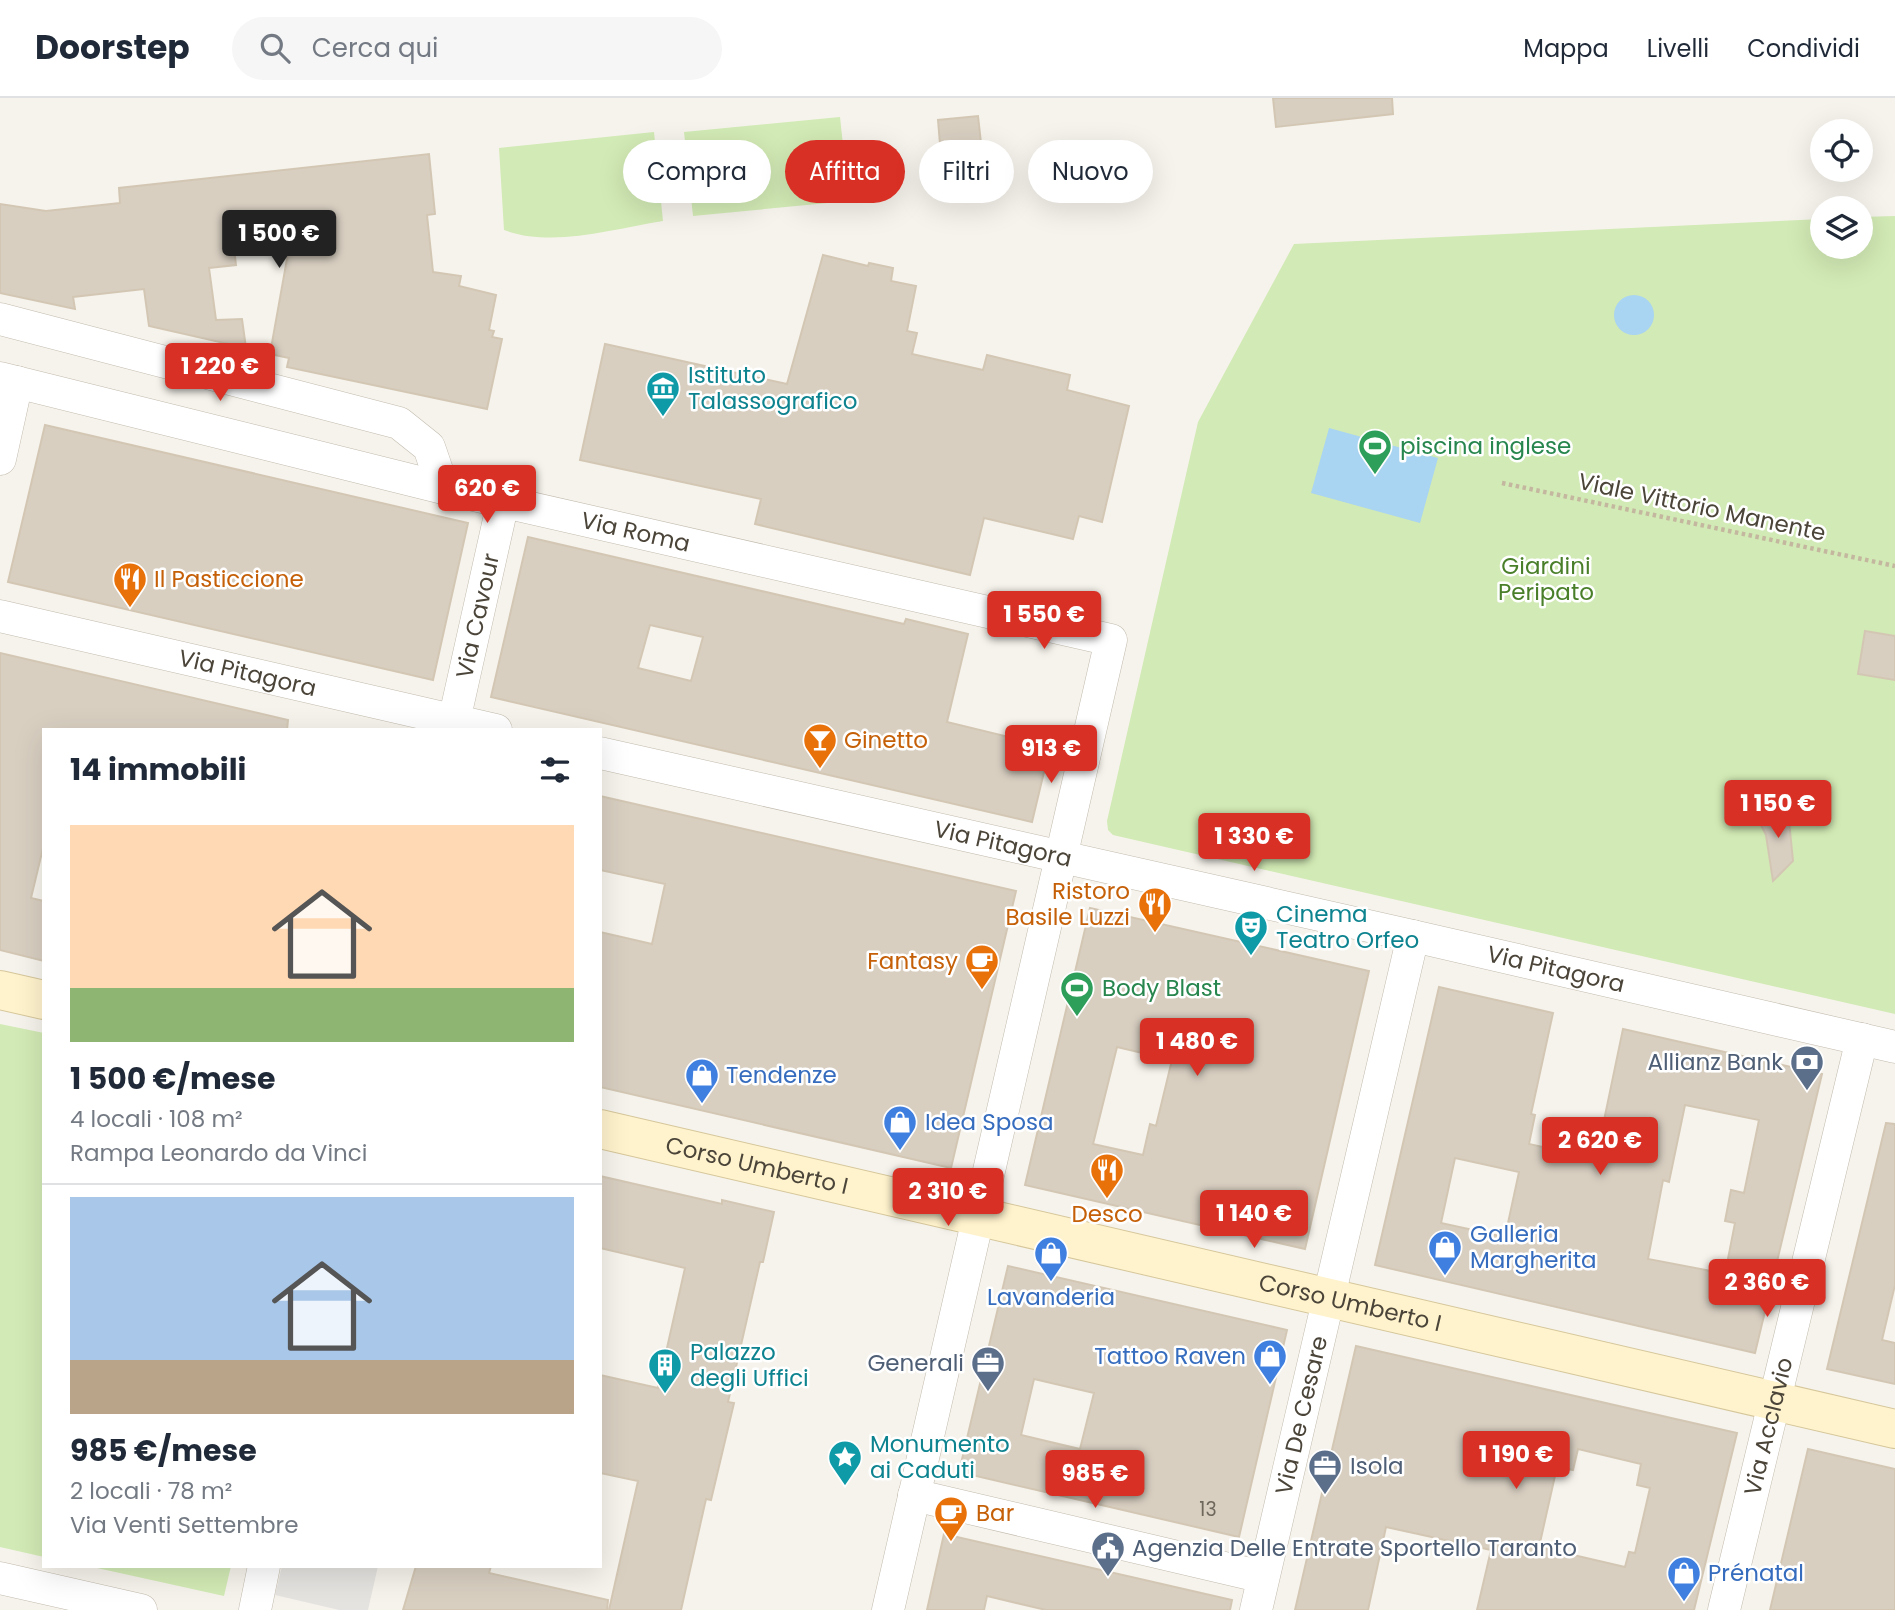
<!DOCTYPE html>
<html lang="it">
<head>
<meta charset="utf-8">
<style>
	body { margin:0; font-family:Poppins,sans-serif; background:#f6f6f7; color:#1f2937; height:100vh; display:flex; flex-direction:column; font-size:26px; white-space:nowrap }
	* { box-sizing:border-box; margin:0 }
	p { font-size:23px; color:#747a83 }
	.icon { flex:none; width:38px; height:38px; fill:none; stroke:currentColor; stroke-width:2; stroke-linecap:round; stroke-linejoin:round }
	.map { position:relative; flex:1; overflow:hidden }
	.side { position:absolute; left:42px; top:630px; width:560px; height:840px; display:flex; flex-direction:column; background:#fff; border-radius:0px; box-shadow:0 7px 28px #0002 }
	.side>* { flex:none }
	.banner { position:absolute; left:623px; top:42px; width:665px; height:63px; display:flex; gap:14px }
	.fabs { position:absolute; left:1810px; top:21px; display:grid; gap:14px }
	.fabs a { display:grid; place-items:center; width:63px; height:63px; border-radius:50%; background:#fff; box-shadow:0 7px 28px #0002; font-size:35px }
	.price { position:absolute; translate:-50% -60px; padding:0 16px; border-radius:7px; background:#d93025; color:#fff; font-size:23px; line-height:46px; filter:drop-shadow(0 2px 4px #0008) }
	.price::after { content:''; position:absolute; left:50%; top:42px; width:21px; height:16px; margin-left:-10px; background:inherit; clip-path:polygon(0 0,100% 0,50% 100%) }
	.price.on { background:#222; color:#fff }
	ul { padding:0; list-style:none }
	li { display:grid; align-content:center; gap:14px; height:371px; padding:0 28px }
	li+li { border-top:2px solid #e0e1e3 }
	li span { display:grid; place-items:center; height:217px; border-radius:0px; color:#555 }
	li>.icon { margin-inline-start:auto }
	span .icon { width:126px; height:126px; fill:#fffc; stroke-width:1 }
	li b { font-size:30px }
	h2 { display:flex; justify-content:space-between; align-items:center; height:84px; padding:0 28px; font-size:30px }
	.pill { padding:0 24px; border-radius:32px; background:#fff; box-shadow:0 7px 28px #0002; font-size:24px; line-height:63px }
	.pill.on { background:#d93025; color:#fff }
	header { display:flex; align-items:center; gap:42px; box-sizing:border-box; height:98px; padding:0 35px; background:#fff; border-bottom:2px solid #e0e1e3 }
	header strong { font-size:33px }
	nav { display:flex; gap:38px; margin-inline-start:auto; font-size:24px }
	.search { width:490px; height:63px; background:#f6f6f7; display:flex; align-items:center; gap:18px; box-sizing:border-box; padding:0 24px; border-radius:38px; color:#747a83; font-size:26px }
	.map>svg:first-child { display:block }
	.green { fill:#d2eab5 }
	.parking { fill:#e5e3e0 }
	.water { fill:#a9d4f2 }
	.building { fill:#d8cfc1; stroke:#d3c7b4; stroke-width:2; fill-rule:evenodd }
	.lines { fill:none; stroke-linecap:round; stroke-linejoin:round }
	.street-casing { stroke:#c2bbae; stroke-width:33 }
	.secondary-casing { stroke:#d6c79b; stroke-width:40 }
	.path { stroke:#c4b79f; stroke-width:4.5; stroke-dasharray:3.5 3.5; stroke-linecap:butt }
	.street { stroke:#fff; stroke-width:32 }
	.secondary { stroke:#fff3cd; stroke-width:38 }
	.labels { text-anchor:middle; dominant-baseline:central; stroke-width:5; stroke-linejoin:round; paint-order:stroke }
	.number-label { font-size:19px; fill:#6e675b }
	.culture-label { font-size:23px; fill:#0d838f; stroke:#fff; text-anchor:start }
	.leisure-label { font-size:23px; fill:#27864d; stroke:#fff; text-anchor:start }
	.street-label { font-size:23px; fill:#4b4439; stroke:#fff }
	.park-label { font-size:23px; fill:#4a7f2a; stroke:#fff }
	.food-label { font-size:23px; fill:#c56008; stroke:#fff; text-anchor:start }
	.service-label { font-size:23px; fill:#4e5e75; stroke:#fff; text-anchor:end }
	.shop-label { font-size:23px; fill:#366cbe; stroke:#fff; text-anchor:start }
</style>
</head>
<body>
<header>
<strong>Doorstep</strong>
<div class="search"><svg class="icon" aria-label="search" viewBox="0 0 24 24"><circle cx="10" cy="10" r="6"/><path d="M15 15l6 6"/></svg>Cerca qui</div>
<nav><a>Mappa</a><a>Livelli</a><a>Condividi</a></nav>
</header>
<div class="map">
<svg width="1895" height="1512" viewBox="0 0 1895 1512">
	<rect width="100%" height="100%" fill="#f6f3ec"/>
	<!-- green -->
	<path class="green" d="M840,19L849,103L693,118L684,34Z
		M654,34L663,123C612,131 553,150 504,132L499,50Z
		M1895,118V916L1113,737L1108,732L1107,723L1198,324L1294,146L1822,121V149H1860V119Z
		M0,926L44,935V1459L0,1449Z
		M88,1468H231L224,1498Z"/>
	<!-- parking -->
	<path class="parking" d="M282,1468H378L368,1512H339L275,1497Z"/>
	<!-- water -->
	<path class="water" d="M1614 217a20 20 0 1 1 40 0a20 20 0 1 1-40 0Z
		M1329,330L1438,360L1420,425L1311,395Z"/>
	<!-- building -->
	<path class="building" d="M1273,0H1392L1393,16L1276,29Z
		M978,18L982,54L941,58L938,22Z
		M429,56L435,116L427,117L433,174L461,178L459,188L496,197L489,232L494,233L492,239L502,241L487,311L287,269L289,260L270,256L290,144L234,150L236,167L209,170L216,222L242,221L246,250L149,228L144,191L73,199L75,211L0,195V106L46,113L120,105L119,90Z
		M823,157L868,168L869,165L893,170L891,183L916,188L907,233L917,235L912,256L983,272L987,257L1070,277L1067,292L1129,308L1102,424L1079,418L1073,441L984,420L970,477L755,426L761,401L580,362L605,246L787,286Z
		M45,327L468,425L433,582L8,484Z
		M528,439L904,526L906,521L968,536L947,624L1050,649L1032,724L491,599ZM650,527L703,539L691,583L638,570Z
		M1865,533L1895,538V582L1858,576Z
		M0,555L288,622L287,632H44V746L31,800L44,803V863L0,852Z
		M600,698L1016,793L951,1070L600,989V834L652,846L665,786L600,772Z
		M1778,706L1789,723L1793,763L1773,783L1766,737L1758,721Z
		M1090,810L1369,873L1305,1151L1025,1087ZM1117,949L1172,962L1156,1028L1150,1026L1143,1057L1093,1046Z
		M1439,889L1553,915L1531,1016L1535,1017L1529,1046L1596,1061L1623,931L1822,976L1755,1255L1375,1167ZM1685,1007L1759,1022L1744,1095L1731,1092L1725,1123L1735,1125L1726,1171L1712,1168L1711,1173L1648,1161L1663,1082L1669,1084ZM1455,1060L1519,1074L1505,1139L1441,1125Z
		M1886,1025L1895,1026V1187L1882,1242L1895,1245V1286L1827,1271Z
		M600,1078L722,1106V1102L774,1114L763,1164H760L728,1304L734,1305L711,1402L706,1401L681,1512H609L638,1383L600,1375V1277L658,1290L685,1170L600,1150Z
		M1008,1168L1287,1232L1239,1439L959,1374ZM1034,1281L1094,1295L1080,1351L1021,1337Z
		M1356,1248L1737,1335L1694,1512H1477L1491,1452L1386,1429L1368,1512H1295ZM1578,1351L1641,1366L1637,1387L1650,1390L1635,1455L1629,1454L1625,1469L1539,1449L1557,1369L1573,1372Z
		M1808,1351L1895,1371V1512H1770Z
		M944,1436L1232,1502L1230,1512H1046L987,1498L984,1512H927Z
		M416,1468H491L489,1475L608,1502L607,1512H403Z"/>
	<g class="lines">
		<!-- street casing -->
		<g class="street-casing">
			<g id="street">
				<path d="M0,221L399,325L429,349L443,390"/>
				<path id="s1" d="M0,280L443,390L1111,542L888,1512"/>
				<path d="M0,361L17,284"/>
				<path id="s2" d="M0,518L496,632"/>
				<path id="s3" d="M452,632L503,404"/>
				<path id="s4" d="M600,655L1413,838L1895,949"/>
				<path d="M914,1397L1263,1479"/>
				<path d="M0,1480L141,1512"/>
				<path d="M255,1512L264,1468"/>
				<path id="s5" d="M1256,1512L1413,838"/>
				<path id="s6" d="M1724,1512L1862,941"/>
			</g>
		</g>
		<!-- secondary casing -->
		<g class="secondary-casing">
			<g id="secondary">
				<path d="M0,892L44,902"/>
				<path id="s7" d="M600,1031L1895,1331"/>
			</g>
		</g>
		<!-- path -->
		<path class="path" d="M1502,385L1895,468"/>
		<!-- street -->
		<use href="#street" class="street"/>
		<!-- secondary -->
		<use href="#secondary" class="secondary"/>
	</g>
	<!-- icons -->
	<defs>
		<g id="museum-pin" transform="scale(1.75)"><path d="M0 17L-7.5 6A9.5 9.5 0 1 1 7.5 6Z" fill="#0f9aa8" stroke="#fff"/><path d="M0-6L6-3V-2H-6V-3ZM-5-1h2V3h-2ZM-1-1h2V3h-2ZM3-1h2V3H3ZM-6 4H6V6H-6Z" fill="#fff"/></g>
		<g id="stadium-pin" transform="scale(1.75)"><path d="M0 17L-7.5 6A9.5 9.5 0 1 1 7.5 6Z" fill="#2e9e5b" stroke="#fff"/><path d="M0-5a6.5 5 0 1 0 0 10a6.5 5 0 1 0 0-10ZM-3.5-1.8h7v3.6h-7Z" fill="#fff"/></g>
		<g id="restaurant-pin" transform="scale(1.75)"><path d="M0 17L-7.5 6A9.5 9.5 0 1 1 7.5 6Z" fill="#e8710a" stroke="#fff"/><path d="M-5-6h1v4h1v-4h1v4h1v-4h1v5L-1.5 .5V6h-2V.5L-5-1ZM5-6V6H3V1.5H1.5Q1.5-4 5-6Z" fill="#fff"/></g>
		<g id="bar-pin" transform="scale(1.75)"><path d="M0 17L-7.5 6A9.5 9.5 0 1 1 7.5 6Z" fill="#e8710a" stroke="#fff"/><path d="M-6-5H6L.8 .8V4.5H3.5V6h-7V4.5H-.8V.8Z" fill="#fff"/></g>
		<g id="theatre-pin" transform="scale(1.75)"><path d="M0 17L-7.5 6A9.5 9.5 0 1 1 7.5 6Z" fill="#0f9aa8" stroke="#fff"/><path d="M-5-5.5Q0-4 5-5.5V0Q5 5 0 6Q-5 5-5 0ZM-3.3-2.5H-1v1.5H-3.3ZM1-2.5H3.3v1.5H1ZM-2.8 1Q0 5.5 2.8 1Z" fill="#fff"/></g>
		<g id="cafe-pin" transform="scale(1.75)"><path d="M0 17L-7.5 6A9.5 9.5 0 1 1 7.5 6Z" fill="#e8710a" stroke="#fff"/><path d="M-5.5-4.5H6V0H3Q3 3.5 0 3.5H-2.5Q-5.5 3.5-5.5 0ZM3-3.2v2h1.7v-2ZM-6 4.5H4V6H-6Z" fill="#fff"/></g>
		<g id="bank-pin" transform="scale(1.75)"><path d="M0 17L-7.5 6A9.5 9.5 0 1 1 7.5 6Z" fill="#5c6f8a" stroke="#fff"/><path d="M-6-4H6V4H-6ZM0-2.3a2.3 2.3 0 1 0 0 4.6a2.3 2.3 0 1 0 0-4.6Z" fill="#fff"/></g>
		<g id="shop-pin" transform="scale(1.75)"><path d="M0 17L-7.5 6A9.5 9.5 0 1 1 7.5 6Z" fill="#3f7fe0" stroke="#fff"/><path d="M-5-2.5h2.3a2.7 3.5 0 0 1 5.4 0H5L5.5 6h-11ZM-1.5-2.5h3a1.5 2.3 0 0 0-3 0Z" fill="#fff"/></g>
		<g id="office-pin" transform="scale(1.75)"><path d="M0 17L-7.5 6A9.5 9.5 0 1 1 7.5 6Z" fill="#5c6f8a" stroke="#fff"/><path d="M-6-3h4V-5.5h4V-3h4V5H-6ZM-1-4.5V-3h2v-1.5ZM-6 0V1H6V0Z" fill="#fff"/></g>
		<g id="building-pin" transform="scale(1.75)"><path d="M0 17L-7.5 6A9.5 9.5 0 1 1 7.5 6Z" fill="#0f9aa8" stroke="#fff"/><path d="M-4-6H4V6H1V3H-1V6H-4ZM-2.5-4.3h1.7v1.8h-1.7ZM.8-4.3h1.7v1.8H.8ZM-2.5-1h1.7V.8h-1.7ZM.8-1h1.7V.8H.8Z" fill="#fff"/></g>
		<g id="sight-pin" transform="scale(1.75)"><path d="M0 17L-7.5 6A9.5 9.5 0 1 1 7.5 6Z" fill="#0f9aa8" stroke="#fff"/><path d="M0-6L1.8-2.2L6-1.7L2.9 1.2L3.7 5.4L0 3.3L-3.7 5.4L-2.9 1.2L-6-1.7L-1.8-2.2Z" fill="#fff"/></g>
		<g id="civic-pin" transform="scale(1.75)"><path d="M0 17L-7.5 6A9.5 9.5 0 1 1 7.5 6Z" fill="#5c6f8a" stroke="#fff"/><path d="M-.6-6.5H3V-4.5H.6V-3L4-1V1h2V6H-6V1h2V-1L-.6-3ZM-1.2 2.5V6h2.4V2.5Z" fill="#fff"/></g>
	</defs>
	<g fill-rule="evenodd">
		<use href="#museum-pin" x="663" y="290"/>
		<use href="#stadium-pin" x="1375" y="348"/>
		<use href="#restaurant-pin" x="130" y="481"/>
		<use href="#bar-pin" x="820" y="642"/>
		<use href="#restaurant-pin" x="1155" y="806"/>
		<use href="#theatre-pin" x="1251" y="829"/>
		<use href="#cafe-pin" x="982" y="863"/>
		<use href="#stadium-pin" x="1077" y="890"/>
		<use href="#bank-pin" x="1807" y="964"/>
		<use href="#shop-pin" x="702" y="977"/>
		<use href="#shop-pin" x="900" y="1024"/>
		<use href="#restaurant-pin" x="1107" y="1072"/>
		<use href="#shop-pin" x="1445" y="1149"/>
		<use href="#shop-pin" x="1051" y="1155"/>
		<use href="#shop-pin" x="1270" y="1258"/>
		<use href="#office-pin" x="988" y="1265"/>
		<use href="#building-pin" x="665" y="1267"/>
		<use href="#sight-pin" x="845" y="1359"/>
		<use href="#office-pin" x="1325" y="1368"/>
		<use href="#cafe-pin" x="951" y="1415"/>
		<use href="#civic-pin" x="1108" y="1450"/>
		<use href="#shop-pin" x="1684" y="1475"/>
	</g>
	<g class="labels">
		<!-- number labels -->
		<g class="number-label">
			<text x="1208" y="1411">13</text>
		</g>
		<!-- culture labels -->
		<g class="culture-label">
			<text x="688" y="277">Istituto<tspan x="688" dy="26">Talassografico</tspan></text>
			<text x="1276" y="816">Cinema<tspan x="1276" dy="26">Teatro Orfeo</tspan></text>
			<text x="690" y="1254">Palazzo<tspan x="690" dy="26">degli Uffici</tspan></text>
			<text x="870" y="1346">Monumento<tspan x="870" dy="26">ai Caduti</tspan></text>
		</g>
		<!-- leisure labels -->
		<g class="leisure-label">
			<text x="1400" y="348">piscina inglese</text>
			<text x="1102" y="890">Body Blast</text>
		</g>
		<!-- street labels -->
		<g class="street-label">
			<text transform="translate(1702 409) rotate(12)">Viale Vittorio Manente</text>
			<text stroke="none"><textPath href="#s1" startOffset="654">Via Roma</textPath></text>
			<text stroke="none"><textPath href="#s3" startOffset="117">Via Cavour</textPath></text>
			<text stroke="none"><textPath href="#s2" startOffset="254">Via Pitagora</textPath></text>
			<text stroke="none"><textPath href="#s4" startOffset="413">Via Pitagora</textPath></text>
			<text stroke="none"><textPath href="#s4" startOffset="980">Via Pitagora</textPath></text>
			<text stroke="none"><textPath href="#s7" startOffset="161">Corso Umberto I</textPath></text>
			<text stroke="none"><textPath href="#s7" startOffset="770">Corso Umberto I</textPath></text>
			<text stroke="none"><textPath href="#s5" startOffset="200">Via De Cesare</textPath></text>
			<text stroke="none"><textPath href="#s6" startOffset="189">Via Acclavio</textPath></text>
		</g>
		<!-- park labels -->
		<g class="park-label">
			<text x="1546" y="468">Giardini<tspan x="1546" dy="26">Peripato</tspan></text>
		</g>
		<!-- food labels -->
		<g class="food-label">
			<text x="154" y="481">Il Pasticcione</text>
			<text x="844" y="642">Ginetto</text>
			<text x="1130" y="793" text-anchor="end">Ristoro<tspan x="1130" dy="26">Basile Luzzi</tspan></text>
			<text x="958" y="863" text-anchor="end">Fantasy</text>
			<text x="1107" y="1116" text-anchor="middle">Desco</text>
			<text x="976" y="1415">Bar</text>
		</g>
		<!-- service labels -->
		<g class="service-label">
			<text x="1783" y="964">Allianz Bank</text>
			<text x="964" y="1265">Generali</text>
			<text x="1350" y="1368" text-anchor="start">Isola</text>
			<text x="1132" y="1450" text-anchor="start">Agenzia Delle Entrate Sportello Taranto</text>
		</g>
		<!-- shop labels -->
		<g class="shop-label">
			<text x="726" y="977">Tendenze</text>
			<text x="925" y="1024">Idea Sposa</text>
			<text x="1470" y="1136">Galleria<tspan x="1470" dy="26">Margherita</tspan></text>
			<text x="1051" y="1199" text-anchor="middle">Lavanderia</text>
			<text x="1246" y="1258" text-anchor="end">Tattoo Raven</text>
			<text x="1708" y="1475">Prénatal</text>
		</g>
	</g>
</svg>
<div class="fabs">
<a><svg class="icon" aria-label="locate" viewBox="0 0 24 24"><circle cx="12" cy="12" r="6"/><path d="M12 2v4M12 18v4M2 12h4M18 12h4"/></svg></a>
<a><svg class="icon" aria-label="layers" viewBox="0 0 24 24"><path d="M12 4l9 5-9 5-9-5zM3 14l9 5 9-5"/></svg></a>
</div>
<b class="price on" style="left:279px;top:172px">1 500 €</b>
<b class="price" style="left:220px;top:305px">1 220 €</b>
<b class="price" style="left:487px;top:427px">620 €</b>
<b class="price" style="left:1044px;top:553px">1 550 €</b>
<b class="price" style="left:1051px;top:687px">913 €</b>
<b class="price" style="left:1778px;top:742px">1 150 €</b>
<b class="price" style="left:1254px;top:775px">1 330 €</b>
<b class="price" style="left:1197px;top:980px">1 480 €</b>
<b class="price" style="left:1600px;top:1079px">2 620 €</b>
<b class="price" style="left:948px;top:1130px">2 310 €</b>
<b class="price" style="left:1254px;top:1152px">1 140 €</b>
<b class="price" style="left:1767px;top:1221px">2 360 €</b>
<b class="price" style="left:1516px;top:1393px">1 190 €</b>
<b class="price" style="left:1095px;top:1412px">985 €</b>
<div class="banner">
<a class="pill">Compra</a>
<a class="pill on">Affitta</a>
<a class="pill">Filtri</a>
<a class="pill">Nuovo</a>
</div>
<section class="side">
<h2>14 immobili<svg class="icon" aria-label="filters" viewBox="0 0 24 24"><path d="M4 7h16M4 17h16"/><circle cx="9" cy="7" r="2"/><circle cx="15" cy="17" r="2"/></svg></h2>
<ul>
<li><span style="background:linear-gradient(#ffd9b3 75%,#8fb573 0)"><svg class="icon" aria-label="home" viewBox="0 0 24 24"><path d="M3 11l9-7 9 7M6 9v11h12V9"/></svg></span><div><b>1 500 €/mese</b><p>4 locali · 108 m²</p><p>Rampa Leonardo da Vinci</p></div></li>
<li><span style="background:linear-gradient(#a9c7e8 75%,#b9a48a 0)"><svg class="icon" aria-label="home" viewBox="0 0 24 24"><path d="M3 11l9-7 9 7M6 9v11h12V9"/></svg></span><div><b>985 €/mese</b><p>2 locali · 78 m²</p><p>Via Venti Settembre</p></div></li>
</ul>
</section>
</div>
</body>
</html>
